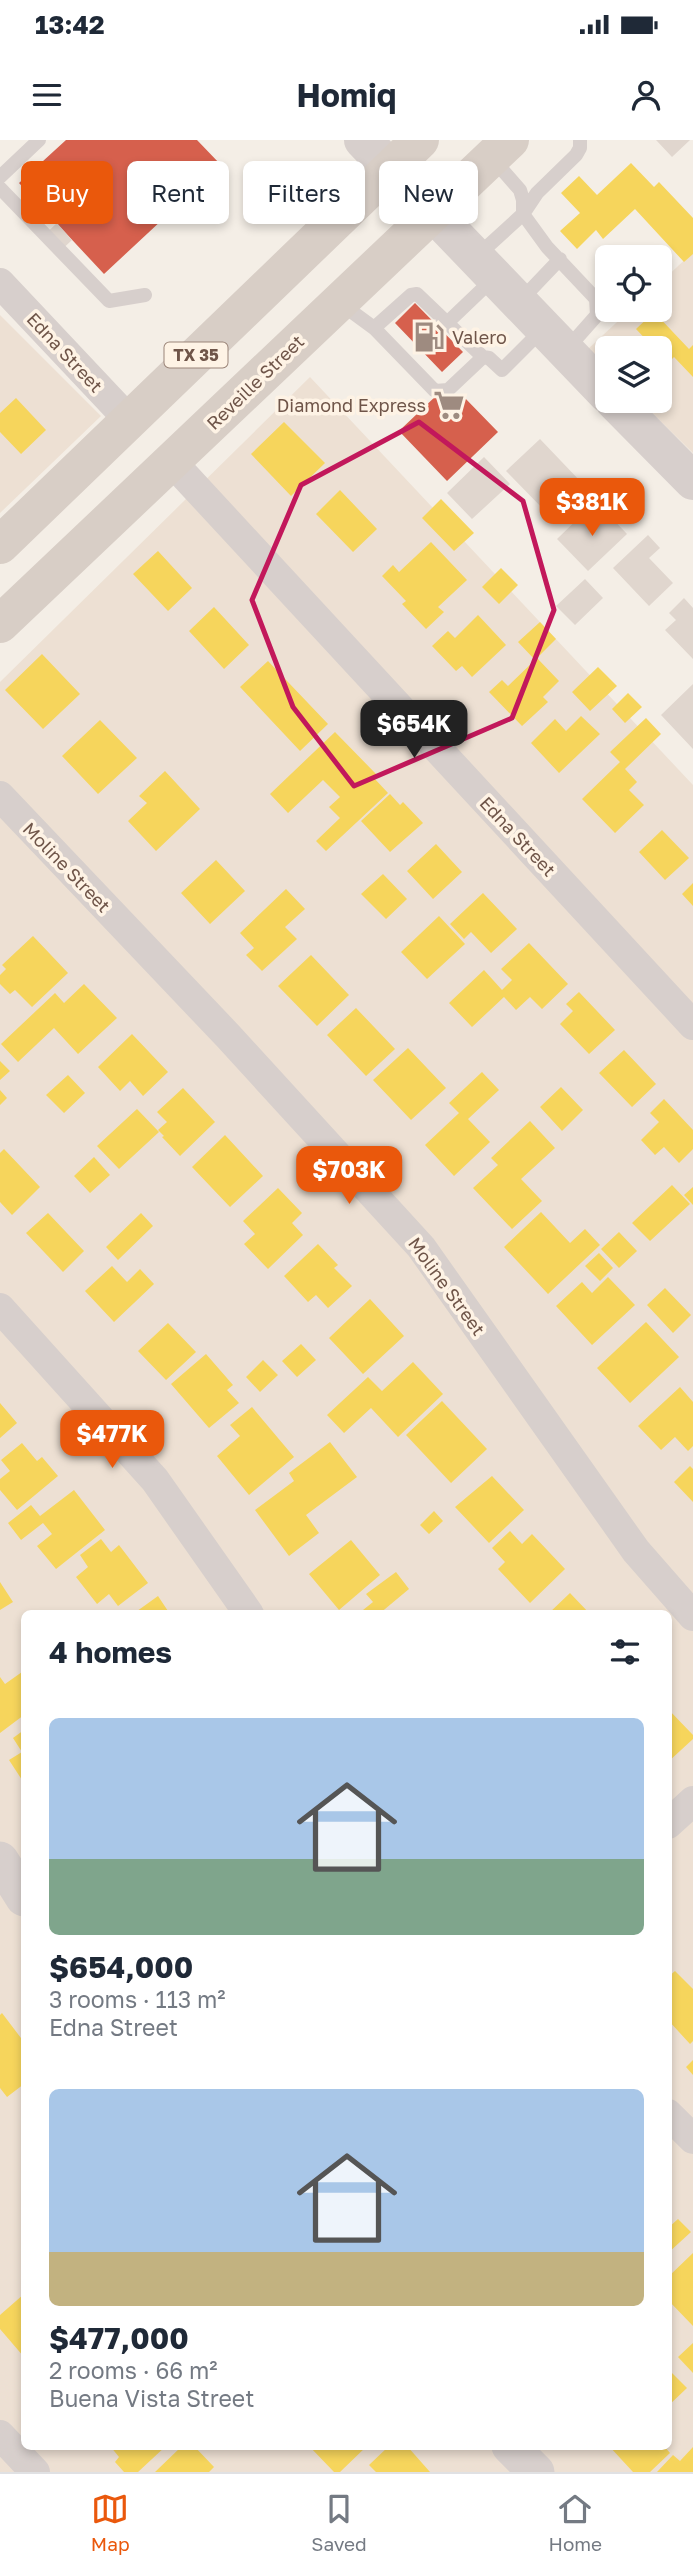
<!DOCTYPE html>
<html lang="en">
<head>
<meta charset="utf-8">
<style>
	body { margin:0; font-family:"Golos Text",sans-serif; background:#f2f2f3; color:#1f2937; height:100vh; display:flex; flex-direction:column; font-size:26px; white-space:nowrap }
	* { box-sizing:border-box; margin:0 }
	p { font-size:23px; color:#747a83 }
	.icon { flex:none; width:38px; height:38px; fill:none; stroke:currentColor; stroke-width:2; stroke-linecap:round; stroke-linejoin:round }
	.map { position:relative; flex:1; overflow:hidden }
	.sheet { position:absolute; left:21px; top:1470px; width:651px; height:840px; display:flex; flex-direction:column; background:#fff; border-radius:10px; box-shadow:0 4px 10px #0003 }
	.sheet>* { flex:none }
	.guide { position:absolute; left:21px; top:21px; width:651px; height:63px; display:flex; gap:14px }
	.buttons { position:absolute; left:595px; top:105px; display:grid; gap:14px }
	.buttons a { display:grid; place-items:center; width:77px; height:77px; border-radius:10px; background:#fff; box-shadow:0 4px 10px #0003; font-size:35px }
	.price { position:absolute; translate:-50% -60px; padding:0 16px; border-radius:14px; background:#ea580c; color:#fff; font-size:23px; line-height:46px; filter:drop-shadow(0 2px 4px #0008) }
	.price::after { content:''; position:absolute; left:50%; top:42px; width:21px; height:16px; margin-left:-10px; background:inherit; clip-path:polygon(0 0,100% 0,50% 100%) }
	.price.current { background:#222; color:#fff }
	ul { padding:0; list-style:none }
	li { display:grid; align-content:center; gap:14px; height:371px; padding:0 28px }
	li span { display:grid; place-items:center; height:217px; border-radius:10px; color:#555 }
	li>.icon { margin-inline-start:auto }
	span .icon { width:126px; height:126px; fill:#fffc; stroke-width:1 }
	li b { font-size:30px }
	h2 { display:flex; justify-content:space-between; align-items:center; height:84px; padding:0 28px; font-size:30px }
	.chip { padding:0 24px; border-radius:10px; background:#fff; box-shadow:0 4px 10px #0003; font-size:24px; line-height:63px }
	.chip.current { background:#ea580c; color:#fff }
	.status { display:flex; justify-content:space-between; align-items:center; height:49px; padding:0 35px; background:#fff; direction:ltr }
	.status svg { height:19px; fill:currentColor }
	header { display:flex; justify-content:space-between; align-items:center; height:91px; padding:0 28px; background:#fff; font-size:32px; font-weight:700 }
	.menu { display:flex; justify-content:space-around; align-items:center; height:98px; border-top:2px solid #e0e1e3; background:#fff; font-size:19px; color:#747a83 }
	.menu a { display:grid; justify-items:center; gap:4px }
	.menu .current { color:#ea580c }
	.map>svg:first-child { display:block }
	.residential { fill:#ede0d3; fill-rule:evenodd }
	.homes { fill:#f6d55c }
	.shops { fill:#d6604d }
	.building { fill:#e0d6ce }
	.lines { fill:none; stroke-linecap:round; stroke-linejoin:round }
	.service { stroke:#d7cfcc; stroke-width:14 }
	.minor { stroke:#d7cfcc; stroke-width:30 }
	.tertiary { stroke:#d7cfcc; stroke-width:37 }
	.secondary { stroke:#d7cfcc; stroke-width:38 }
	.primary { stroke:#d8cec6; stroke-width:38 }
	.marked { fill:none; stroke:#c2185b; stroke-width:5; stroke-linejoin:round }
	.labels { text-anchor:middle; dominant-baseline:central; stroke-width:7; stroke-linejoin:round; paint-order:stroke }
	.shield { fill:#fef3e5; stroke:#9a8478; stroke-width:2 }
	.shield-label { font-size:16px; font-weight:bold; fill:#6f5549 }
	.poi-label { font-size:18px; fill:#6f5549; stroke:#fef3e5; text-anchor:start }
	.street-label { font-size:18px; fill:#6f5549; stroke:#fef3e5 }
</style>
</head>
<body>
<div class="status"><b>13:42</b><svg viewBox="0 0 49 12"><path d="M0 12V9h3v3zM5 12V6h3v6zM10 12V3h3v9zM15 12V0h3v12zM26 1h20v11H26zM47 4h2v5h-2z"/></svg></div>
<header><svg class="icon" aria-label="menu" viewBox="0 0 24 24"><path d="M4 6h16M4 12h16M4 18h16"/></svg>Homiq<svg class="icon" aria-label="person" viewBox="0 0 24 24"><circle cx="12" cy="8" r="4"/><path d="M4 21q1-7 8-7t8 7"/></svg></header>
<div class="map">
<svg width="693" height="2332" viewBox="0 0 693 2332">
	<rect width="100%" height="100%" fill="#f4eee6"/>
	<!-- residential -->
	<path class="residential" d="M693,112V313L640,261H660V208H607V228L588,209L630,170H660V143Z
		M0,175L101,276L0,373Z
		M310,237L693,645V2332H0V542ZM24,1474H668V2306H24Z"/>
	<!-- homes -->
	<path class="homes" d="M631,23L654,47L659,42L693,78V114L684,122L635,69L603,99L596,90L577,109L560,91L580,73L561,53L579,36L597,55Z
		M654,172L689,209L693,205V237L674,217L668,223L660,214V208H654L636,189Z
		M16,258L46,290L21,314L0,292V273Z
		M284,282L325,323L291,356L251,314Z
		M340,350L377,389L353,412L316,374Z
		M441,359L474,393L454,411L422,378Z
		M431,402L467,440L438,467L444,472L426,489L402,464L406,461L382,436L393,425L399,432Z
		M158,411L192,448L168,471L133,434Z
		M501,428L518,445L499,464L482,447Z
		M214,467L249,505L224,529L189,491Z
		M478,475L506,505L472,537L462,526L456,531L432,506L448,491L455,498Z
		M540,482L556,499L537,518L559,541L543,557L548,562L522,586L489,552L502,540L508,546L535,520L518,502Z
		M42,514L80,554L43,589L5,550Z
		M268,521L328,584L300,611L240,547Z
		M598,527L617,546L590,571L572,552Z
		M628,553L642,567L625,583L612,569Z
		M581,576L600,594L559,633L531,603L555,579L566,591Z
		M646,578L661,594L625,629L637,642L629,650L644,665L615,693L582,659L620,622L610,612Z
		M100,580L137,618L98,654L62,616Z
		M335,592L377,635L374,638L388,653L326,711L316,701L340,678L329,667L340,657L323,640L288,673L270,654Z
		M165,631L200,669L156,711L128,681L147,663L139,656Z
		M390,654L400,665L403,662L423,683L390,712L361,681Z
		M662,690L689,718L665,740L639,712Z
		M436,704L462,732L433,759L407,731Z
		M216,720L245,751L210,784L181,753Z
		M383,734L407,759L386,779L361,754Z
		M693,743V766L682,754Z
		M286,749L305,769L285,787L297,799L262,831L246,815L254,808L240,793Z
		M483,753L517,789L491,813L471,792L464,799L450,784Z
		M439,776L465,804L427,839L401,812Z
		M33,796L68,833L32,867L15,850L10,854L0,844V835L6,829L2,825Z
		M529,803L568,844L542,869L530,857L516,870L504,857L472,887L449,863L484,830L502,850L512,840L501,829Z
		M311,815L349,855L317,886L278,846Z
		M84,844L117,878L78,914L54,888L18,922L1,904L55,853L64,863Z
		M579,852L615,890L589,914L560,884L573,871L566,864Z
		M356,868L395,909L366,936L327,895Z
		M132,894L168,932L143,956L130,941L120,951L98,927Z
		M408,908L446,948L411,980L373,940Z
		M624,910L656,944L632,967L599,933Z
		M0,921L10,931L0,940Z
		M482,932L499,950L468,979L490,1002L454,1036L425,1005L459,973L449,963Z
		M68,935L85,953L64,973L46,955Z
		M561,947L583,970L562,991L540,967Z
		M183,948L215,982L180,1016L162,997L164,996L158,990L167,982L157,972Z
		M0,950L7,958L0,965Z
		M664,959L693,990V1009L679,1023L664,1007L655,1015L641,1000L659,982L650,973Z
		M137,969L159,992L119,1029L97,1006Z
		M530,981L555,1008L521,1039L542,1061L512,1089L473,1048L498,1025L491,1018Z
		M225,995L263,1036L230,1067L192,1027Z
		M4,1009L40,1047L12,1075L0,1062V1013Z
		M94,1017L110,1035L90,1053L74,1036Z
		M672,1045L690,1064L650,1101L632,1083Z
		M693,1047V1065L684,1055Z
		M278,1048L302,1073L292,1083L303,1095L268,1129L244,1104L255,1094L243,1081Z
		M541,1072L570,1103L585,1089L600,1105L548,1154L504,1107Z
		M48,1073L84,1111L63,1132L26,1093Z
		M141,1073L153,1086L118,1120L106,1107Z
		M619,1092L637,1111L619,1128L601,1109Z
		M318,1104L338,1125L334,1128L352,1146L328,1168L316,1155L308,1162L284,1136Z
		M599,1113L613,1128L600,1141L585,1126Z
		M112,1126L127,1142L140,1129L154,1144L114,1182L85,1151Z
		M608,1137L635,1165L592,1205L556,1166L582,1142L592,1153Z
		M665,1148L691,1175L673,1193L647,1165Z
		M370,1159L404,1196L363,1234L329,1198Z
		M646,1182L679,1217L630,1263L597,1228Z
		M168,1183L196,1212L166,1240L138,1211Z
		M301,1204L316,1220L297,1237L282,1221Z
		M206,1214L233,1245L227,1250L239,1263L209,1288L171,1244Z
		M263,1220L278,1235L260,1252L246,1237Z
		M413,1222L443,1254L398,1297L371,1268L344,1293L327,1275L368,1237L382,1251Z
		M680,1247L693,1262V1306L688,1311L675,1297L661,1310L638,1286Z
		M442,1261L487,1309L451,1343L406,1295Z
		M0,1263L17,1283L0,1298Z
		M252,1267L294,1317L249,1355L217,1316L240,1296L230,1285Z
		M330,1302L357,1337L306,1375L319,1393L289,1416L255,1370L294,1341L289,1333Z
		M22,1303L37,1321L42,1317L58,1336L17,1370L0,1350V1339L10,1331L1,1320Z
		M690,1326L693,1329V1362L674,1342Z
		M492,1336L524,1370L489,1403L455,1367Z
		M74,1350L105,1390L56,1429L37,1406L52,1394L43,1383L21,1400L8,1383L31,1365L40,1376Z
		M434,1371L443,1381L429,1394L420,1385Z
		M510,1391L522,1404L532,1394L565,1429L530,1463L498,1429L505,1422L492,1408Z
		M101,1399L111,1412L119,1405L148,1443L118,1466L109,1454L97,1464L76,1437L88,1427L80,1415Z
		M351,1400L380,1435L339,1470L309,1434Z
		M396,1432L409,1449L379,1474H358L373,1462L366,1454Z
		M0,1442L13,1462L0,1470Z
		M570,1453L590,1474H548Z
		M158,1456L170,1474H133Z
		M22,1532L24,1535V1575L0,1593V1537L5,1544Z
		M668,1569L693,1595V1599L668,1622Z
		M24,1590V1643L9,1620L22,1612L13,1598Z
		M675,1831L693,1849V1901L690,1904L668,1880V1837Z
		M2,1873L24,1902V1944L7,1957L0,1948V1875Z
		M693,1920V1935L686,1927Z
		M678,2079L691,2092L668,2113V2088Z
		M693,2113V2186L668,2160V2137Z
		M24,2154V2217L0,2189V2175Z
		M693,2203V2233L678,2217Z
		M668,2229L687,2248L668,2266Z
		M110,2306H166L138,2332H124L115,2322L119,2317Z
		M182,2306H194L214,2327L209,2332H155Z
		M309,2306H367L340,2332H334Z
		M389,2306H407L430,2332H376L369,2325Z
		M609,2306H664L670,2313L650,2332H633Z
		M693,2307V2332H657L673,2315L680,2321Z"/>
	<!-- shops -->
	<path class="shops" d="M66,0H197L221,25L104,134L19,43Z
		M415,163L463,212L442,232L395,183Z
		M438,254L463,256L498,292L447,341L399,291Z"/>
	<!-- building -->
	<path class="building" d="M656,0H690L672,17Z
		M57,83L72,100L56,115L41,98Z
		M540,299L582,343L549,375L506,331Z
		M484,317L510,344L472,379L447,353Z
		M591,366L604,380L609,375L627,394L588,431L557,399Z
		M648,395L660,408L649,418L673,443L649,466L613,428Z
		M585,439L603,458L575,485L556,466Z
		M684,458L693,468V519L665,490L676,480L669,473Z
		M693,544V609L661,575Z"/>
	<g class="lines">
		<!-- service -->
		<path class="service" d="M492,18L520,50L523,60V74L547,107L596,159L597,175L566,210
			M0,37L39,0
			M0,48L109,161L145,155
			M476,117L523,74L537,53L576,15L580,8V0
			M520,161L560,119
			M340,163L374,188L435,251L448,250L483,217L489,218L502,230L543,189
			M448,182L493,139
			M374,188L411,155L417,154L483,217"/>
		<!-- minor -->
		<path class="minor" d="M0,143L129,280
			M172,322L693,885
			M0,656L228,896L421,1107L636,1411L693,1476
			M0,1168L155,1340L249,1474
			M668,1684L693,1661
			M668,1974L693,1999
			M0,2295L35,2332"/>
		<!-- tertiary -->
		<path class="tertiary" d="M0,1720L24,1758
			M510,2306L536,2332"/>
		<!-- secondary -->
		<path class="secondary" d="M363,0L607,254
			M614,261L693,341"/>
		<!-- primary -->
		<path class="primary" d="M0,405L420,0
			M0,484L510,0"/>
	</g>
	<!-- marked area -->
	<path class="marked" d="M419,282L523,361L554,470L512,578L354,646L293,567L252,460L301,345Z"/>
	<!-- icons -->
	<defs>
		<g id="fuel-bare" transform="scale(2.415)"><path d="M-5.5-6h7V0h2V4h1.3V-2.5L3-4.5l.8-.8L6-3V5H2.5V1h-1V6h-7ZM-4.2-4.7v3.2H.2V-4.7Z" fill="#9e8b80" stroke="#fef3e5" stroke-width="2.5" paint-order="stroke"/></g>
		<g id="supermarket-bare" transform="scale(2.415)"><path d="M-6-5.5h2.5l.6 2H6L4.5 2H-2.5L-4.4-4H-6ZM-1.5 3.2a1.3 1.3 0 1 0 .1 0ZM3 3.2a1.3 1.3 0 1 0 .1 0Z" fill="#9e8b80" stroke="#fef3e5" stroke-width="2.5" paint-order="stroke"/></g>
	</defs>
	<g fill-rule="evenodd">
		<use href="#fuel-bare" x="429" y="197"/>
		<use href="#supermarket-bare" x="449" y="265"/>
	</g>
	<g class="labels">
		<!-- shield labels -->
		<rect class="shield" x="164.5" y="202.5" width="63" height="25" rx="5"/>
		<g class="shield-label">
			<text x="196" y="215">TX 35</text>
		</g>
		<!-- poi labels -->
		<g class="poi-label">
			<text x="452" y="197">Valero</text>
			<text x="426" y="265" text-anchor="end">Diamond Express</text>
		</g>
		<!-- street labels -->
		<g class="street-label">
			<text transform="translate(65 212) rotate(47)">Edna Street</text>
			<text transform="translate(255 242) rotate(-44)">Reveille Street</text>
			<text transform="translate(518 696) rotate(47)">Edna Street</text>
			<text transform="translate(67 727) rotate(46)">Moline Street</text>
			<text transform="translate(447 1146) rotate(54)">Moline Street</text>
		</g>
	</g>
</svg>
<div class="buttons">
<a><svg class="icon" aria-label="locate" viewBox="0 0 24 24"><circle cx="12" cy="12" r="6"/><path d="M12 2v4M12 18v4M2 12h4M18 12h4"/></svg></a>
<a><svg class="icon" aria-label="layers" viewBox="0 0 24 24"><path d="M12 4l9 5-9 5-9-5zM3 14l9 5 9-5"/></svg></a>
</div>
<b class="price" style="left:592px;top:398px">$381K</b>
<b class="price current" style="left:414px;top:620px">$654K</b>
<b class="price" style="left:349px;top:1066px">$703K</b>
<b class="price" style="left:112px;top:1330px">$477K</b>
<div class="guide">
<a class="chip current">Buy</a>
<a class="chip">Rent</a>
<a class="chip">Filters</a>
<a class="chip">New</a>
</div>
<section class="sheet">
<h2>4 homes<svg class="icon" aria-label="filters" viewBox="0 0 24 24"><path d="M4 7h16M4 17h16"/><circle cx="9" cy="7" r="2"/><circle cx="15" cy="17" r="2"/></svg></h2>
<ul>
<li><span style="background:linear-gradient(#a9c7e8 65%,#7fa58c 0)"><svg class="icon" aria-label="home" viewBox="0 0 24 24"><path d="M3 11l9-7 9 7M6 9v11h12V9"/></svg></span><div><b>$654,000</b><p>3 rooms · 113 m²</p><p>Edna Street</p></div></li>
<li><span style="background:linear-gradient(#a9c7e8 75%,#c2b280 0)"><svg class="icon" aria-label="home" viewBox="0 0 24 24"><path d="M3 11l9-7 9 7M6 9v11h12V9"/></svg></span><div><b>$477,000</b><p>2 rooms · 66 m²</p><p>Buena Vista Street</p></div></li>
</ul>
</section>
</div>
<nav class="menu">
<a class="current"><svg class="icon" aria-label="map" viewBox="0 0 24 24"><path d="M3 6l6-2 6 2 6-2v14l-6 2-6-2-6 2zM9 4v14M15 6v14"/></svg>Map</a>
<a><svg class="icon" aria-label="saved" viewBox="0 0 24 24"><path d="M7 4h10v16l-5-4-5 4z"/></svg>Saved</a>
<a><svg class="icon" aria-label="home" viewBox="0 0 24 24"><path d="M3 11l9-7 9 7M6 9v11h12V9"/></svg>Home</a>
</nav>
</body>
</html>
